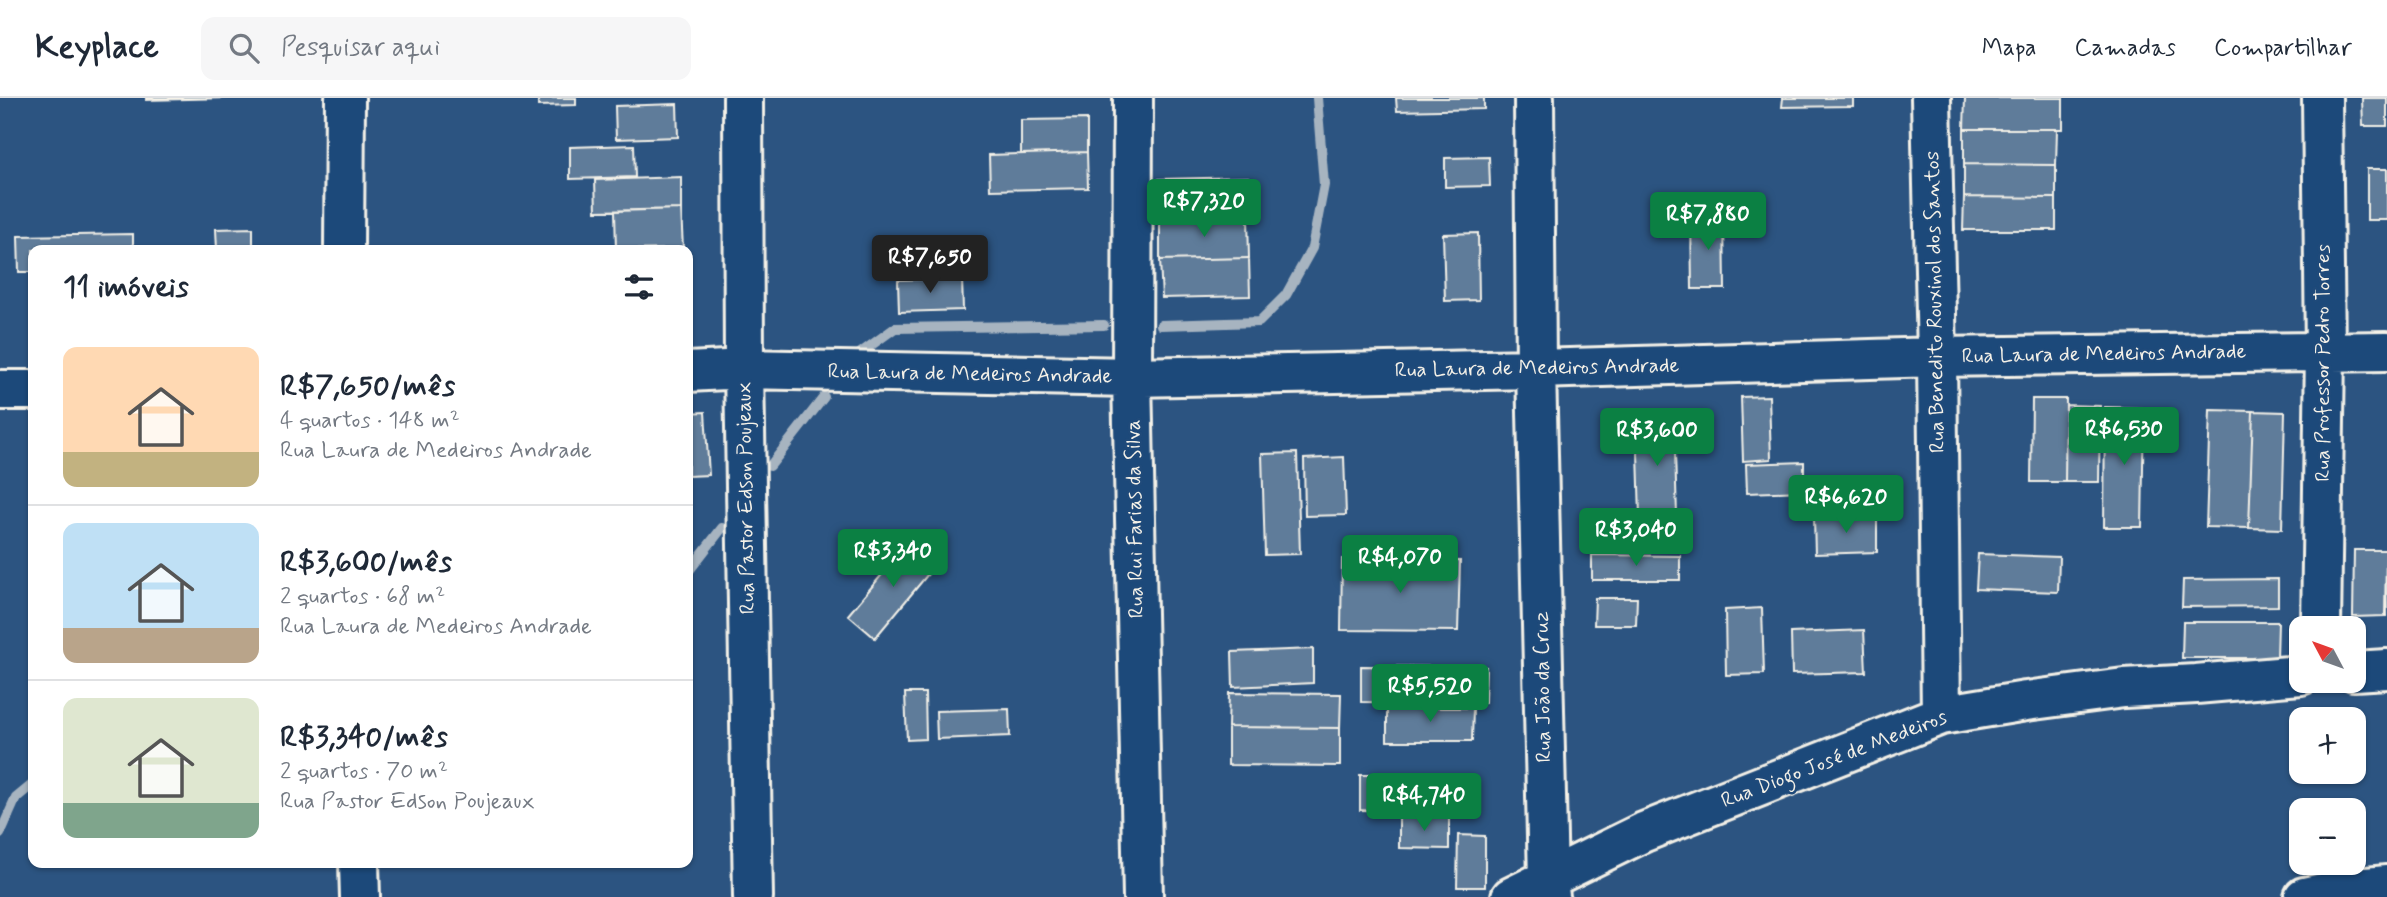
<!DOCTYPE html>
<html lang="pt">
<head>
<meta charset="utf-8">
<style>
	body { margin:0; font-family:Mynerve,sans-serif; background:#f6f6f7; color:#1f2937; height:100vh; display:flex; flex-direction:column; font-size:26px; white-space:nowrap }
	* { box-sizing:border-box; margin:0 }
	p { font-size:23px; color:#747a83 }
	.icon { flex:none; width:38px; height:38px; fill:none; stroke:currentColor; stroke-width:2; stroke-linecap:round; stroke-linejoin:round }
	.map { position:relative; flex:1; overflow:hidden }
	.sheet { position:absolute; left:28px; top:147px; width:665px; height:623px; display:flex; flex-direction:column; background:#fff; border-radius:14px; box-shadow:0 2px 5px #0004 }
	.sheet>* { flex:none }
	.needle { width:46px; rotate:311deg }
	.controls { position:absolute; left:2289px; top:518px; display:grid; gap:14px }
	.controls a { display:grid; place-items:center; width:77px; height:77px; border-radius:14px; background:#fff; box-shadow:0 2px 5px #0004; font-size:35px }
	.price { position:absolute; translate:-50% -60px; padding:0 16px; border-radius:7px; background:#0b8043; color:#fff; font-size:23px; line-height:46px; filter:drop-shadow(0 2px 4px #0008) }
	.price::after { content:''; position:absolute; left:50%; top:42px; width:21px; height:16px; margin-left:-10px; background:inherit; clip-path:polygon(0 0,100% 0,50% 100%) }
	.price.current { background:#222; color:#fff }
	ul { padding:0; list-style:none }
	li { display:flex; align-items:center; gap:21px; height:175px; padding:0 35px }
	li+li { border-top:2px solid #e0e1e3 }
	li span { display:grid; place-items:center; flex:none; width:196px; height:140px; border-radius:14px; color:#555 }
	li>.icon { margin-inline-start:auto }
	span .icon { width:84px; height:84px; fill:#fffc; stroke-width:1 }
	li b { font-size:30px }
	h2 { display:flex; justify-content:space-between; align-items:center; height:84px; padding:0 35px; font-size:30px }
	header { display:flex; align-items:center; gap:42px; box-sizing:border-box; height:98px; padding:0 35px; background:#fff; border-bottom:2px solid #e0e1e3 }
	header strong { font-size:33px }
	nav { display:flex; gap:38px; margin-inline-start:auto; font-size:24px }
	.search { width:490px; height:63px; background:#f6f6f7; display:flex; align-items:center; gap:18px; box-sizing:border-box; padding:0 24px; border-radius:14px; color:#747a83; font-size:26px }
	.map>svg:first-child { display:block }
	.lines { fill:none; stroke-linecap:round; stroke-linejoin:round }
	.stream { stroke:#a7b4c0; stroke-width:10 }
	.building { fill:#5e7b9a; stroke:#f4f1e8; stroke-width:2 }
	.street-casing { stroke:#f4f1e8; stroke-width:44 }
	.street { stroke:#1f4a7a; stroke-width:38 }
	.labels { text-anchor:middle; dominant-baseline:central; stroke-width:5; stroke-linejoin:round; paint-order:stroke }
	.street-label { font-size:21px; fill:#f4f1e8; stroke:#1f4a7a }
</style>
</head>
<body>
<header>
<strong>Keyplace</strong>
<div class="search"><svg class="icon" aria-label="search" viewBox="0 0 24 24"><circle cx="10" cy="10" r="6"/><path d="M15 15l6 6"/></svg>Pesquisar aqui</div>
<nav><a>Mapa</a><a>Camadas</a><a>Compartilhar</a></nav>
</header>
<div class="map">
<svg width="2387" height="799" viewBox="0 0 2387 799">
	<rect width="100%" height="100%" fill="#2c5481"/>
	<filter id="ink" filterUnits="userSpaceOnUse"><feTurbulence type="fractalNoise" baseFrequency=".0143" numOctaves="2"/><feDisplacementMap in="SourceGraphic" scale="14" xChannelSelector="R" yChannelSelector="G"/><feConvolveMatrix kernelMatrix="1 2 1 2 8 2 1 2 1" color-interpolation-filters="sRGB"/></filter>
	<g filter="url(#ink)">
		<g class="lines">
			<!-- stream -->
			<path class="stream" d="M1161,227L1259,224L1286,197L1312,150L1324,87L1317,0
				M855,259L895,230L1104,227
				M770,368L824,299
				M688,474L722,430
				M0,736L16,700L33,686"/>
		</g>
		<!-- building -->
		<path class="building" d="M146,0H230L146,2Z
			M538,0H576V7L538,8Z
			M1396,0H1484V11L1397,13Z
			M1783,0H1853V8L1782,9Z
			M1965,0H2063V31H1964Z
			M2362,0H2387V28H2363Z
			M677,6L678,39L616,41L615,8Z
			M1087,21V54L1021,56V22Z
			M1964,31H2057L2056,67L1964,66Z
			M634,47L635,79L570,81V49Z
			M1087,54L1088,90L990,92L989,57Z
			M1489,59L1490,88L1445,89V60Z
			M1964,66L2056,67V100L1964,99Z
			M2367,71H2387V122H2367Z
			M681,79V111L596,113L595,82Z
			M1248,79V119L1160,121L1159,81Z
			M1964,99L2056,100V132H1963Z
			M681,111L683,151L616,152L615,113Z
			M1691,118H1724L1725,191H1692Z
			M1248,119L1249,160L1160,162V121Z
			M253,130V152H217L216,131Z
			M1478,135L1479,202L1445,203L1443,136Z
			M133,136V152H33V174H19L18,138Z
			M1249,160L1250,198L1162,200L1160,162Z
			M962,180L963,212L899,214L898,182Z
			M1769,298L1771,361L1743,363L1741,299Z
			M2032,301H2066L2065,384H2031Z
			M2066,307L2100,308L2099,384H2065Z
			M2105,309L2144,310L2142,429H2104Z
			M2210,312L2253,313L2249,430L2206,429Z
			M2253,313L2285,314L2282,431L2249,430Z
			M705,314L709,377L688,378V315Z
			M1674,321L1677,418L1640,419L1637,322Z
			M1297,355L1300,456L1265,457L1262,356Z
			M1344,359L1346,417L1305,418L1304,361Z
			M1804,364V393L1747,395L1746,366Z
			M1876,387L1877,418L1814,420L1813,389Z
			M1877,418V454L1815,456L1814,420Z
			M912,441L938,464L875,540L848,517Z
			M2354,452H2386L2385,518L2353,519Z
			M2386,452L2387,518H2385Z
			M1978,456L2059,459L2058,494L1976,491Z
			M1592,457L1680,458V482H1592Z
			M1342,461L1460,463L1458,533L1341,532Z
			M2278,481V508L2182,509L2183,482Z
			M1595,500H1637L1636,527H1594Z
			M1762,510L1764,576L1726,577L1725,512Z
			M2183,524H2278L2277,560H2182Z
			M1864,532L1866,574L1792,576L1791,535Z
			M1313,551V585L1233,589L1232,554Z
			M1361,568L1486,569L1485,605L1361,604Z
			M905,595H925L926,641L907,642Z
			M1229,595L1341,596L1340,630L1228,629Z
			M1387,610H1473L1472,643H1387Z
			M1009,611L1010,638L937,641L936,613Z
			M1228,629L1340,630V668L1228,667Z
			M1360,677H1434V713L1360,712Z
			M1399,719H1449V751L1399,750Z
			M1458,737L1485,738V789H1457Z"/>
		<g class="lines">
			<!-- street casing -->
			<g class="street-casing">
				<path id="street" d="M743,0L744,271L753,799
					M1133,0L1132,279L1143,799
					M1534,0L1536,271L1548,782L1550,799
					M1931,0L1937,259L1941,617
					M344,152L345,0
					M688,274L744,271L1132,279L1536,271L1937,259L2387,253
					M0,292H33
					M2321,530L2325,253L2322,0
					M2354,573L2387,571
					M359,765L360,799
					M1511,799L1644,734L1941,617L2026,603L2124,590L2196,586L2301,577
					M2304,799L2336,792L2387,787"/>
			</g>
			<!-- street -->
			<use href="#street" class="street"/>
		</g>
	</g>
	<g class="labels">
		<!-- street labels -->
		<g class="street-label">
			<text transform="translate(1935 204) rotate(-91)">Rua Benedito Rouxinol dos Santos</text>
			<text transform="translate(2104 256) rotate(-1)">Rua Laura de Medeiros Andrade</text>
			<text transform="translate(2323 265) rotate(-90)">Rua Professor Pedro Torres</text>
			<text transform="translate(1537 270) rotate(-1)">Rua Laura de Medeiros Andrade</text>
			<text transform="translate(970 276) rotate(1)">Rua Laura de Medeiros Andrade</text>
			<text transform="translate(746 400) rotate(-91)">Rua Pastor Edson Poujeaux</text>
			<text transform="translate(1135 421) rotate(-91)">Rua Rui Farias da Silva</text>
			<text transform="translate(1543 589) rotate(-91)">Rua João da Cruz</text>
			<text transform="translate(1834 661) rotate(-21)">Rua Diogo José de Medeiros</text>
		</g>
	</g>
</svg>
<div class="controls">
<a><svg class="needle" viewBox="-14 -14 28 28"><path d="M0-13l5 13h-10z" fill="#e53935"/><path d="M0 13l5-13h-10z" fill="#747a83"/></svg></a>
<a>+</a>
<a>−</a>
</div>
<b class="price" style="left:1204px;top:141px">R$7,320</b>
<b class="price" style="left:1708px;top:154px">R$7,880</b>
<b class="price current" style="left:930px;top:197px">R$7,650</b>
<b class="price" style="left:2124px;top:369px">R$6,530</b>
<b class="price" style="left:1657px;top:370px">R$3,600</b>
<b class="price" style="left:1846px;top:437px">R$6,620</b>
<b class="price" style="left:1636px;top:470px">R$3,040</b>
<b class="price" style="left:893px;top:491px">R$3,340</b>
<b class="price" style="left:1400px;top:497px">R$4,070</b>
<b class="price" style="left:1430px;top:626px">R$5,520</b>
<b class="price" style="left:1424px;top:735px">R$4,740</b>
<section class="sheet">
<h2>11 imóveis<svg class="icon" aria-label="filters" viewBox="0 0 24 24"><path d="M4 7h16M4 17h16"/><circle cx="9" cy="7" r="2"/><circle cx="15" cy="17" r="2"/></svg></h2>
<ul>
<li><span style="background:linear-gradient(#ffd9b3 75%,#c2b280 0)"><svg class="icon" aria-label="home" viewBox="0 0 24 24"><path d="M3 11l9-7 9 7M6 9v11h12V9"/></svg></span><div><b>R$7,650/mês</b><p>4 quartos · 148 m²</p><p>Rua Laura de Medeiros Andrade</p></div></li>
<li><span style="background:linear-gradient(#bfe0f5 75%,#b9a48a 0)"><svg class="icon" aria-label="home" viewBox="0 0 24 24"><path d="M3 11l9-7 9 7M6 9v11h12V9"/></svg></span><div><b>R$3,600/mês</b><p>2 quartos · 68 m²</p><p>Rua Laura de Medeiros Andrade</p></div></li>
<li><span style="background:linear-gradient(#dfe7d0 75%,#7fa58c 0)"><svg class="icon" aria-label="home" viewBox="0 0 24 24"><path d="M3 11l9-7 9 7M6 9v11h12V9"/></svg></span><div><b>R$3,340/mês</b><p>2 quartos · 70 m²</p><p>Rua Pastor Edson Poujeaux</p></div></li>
</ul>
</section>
</div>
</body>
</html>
